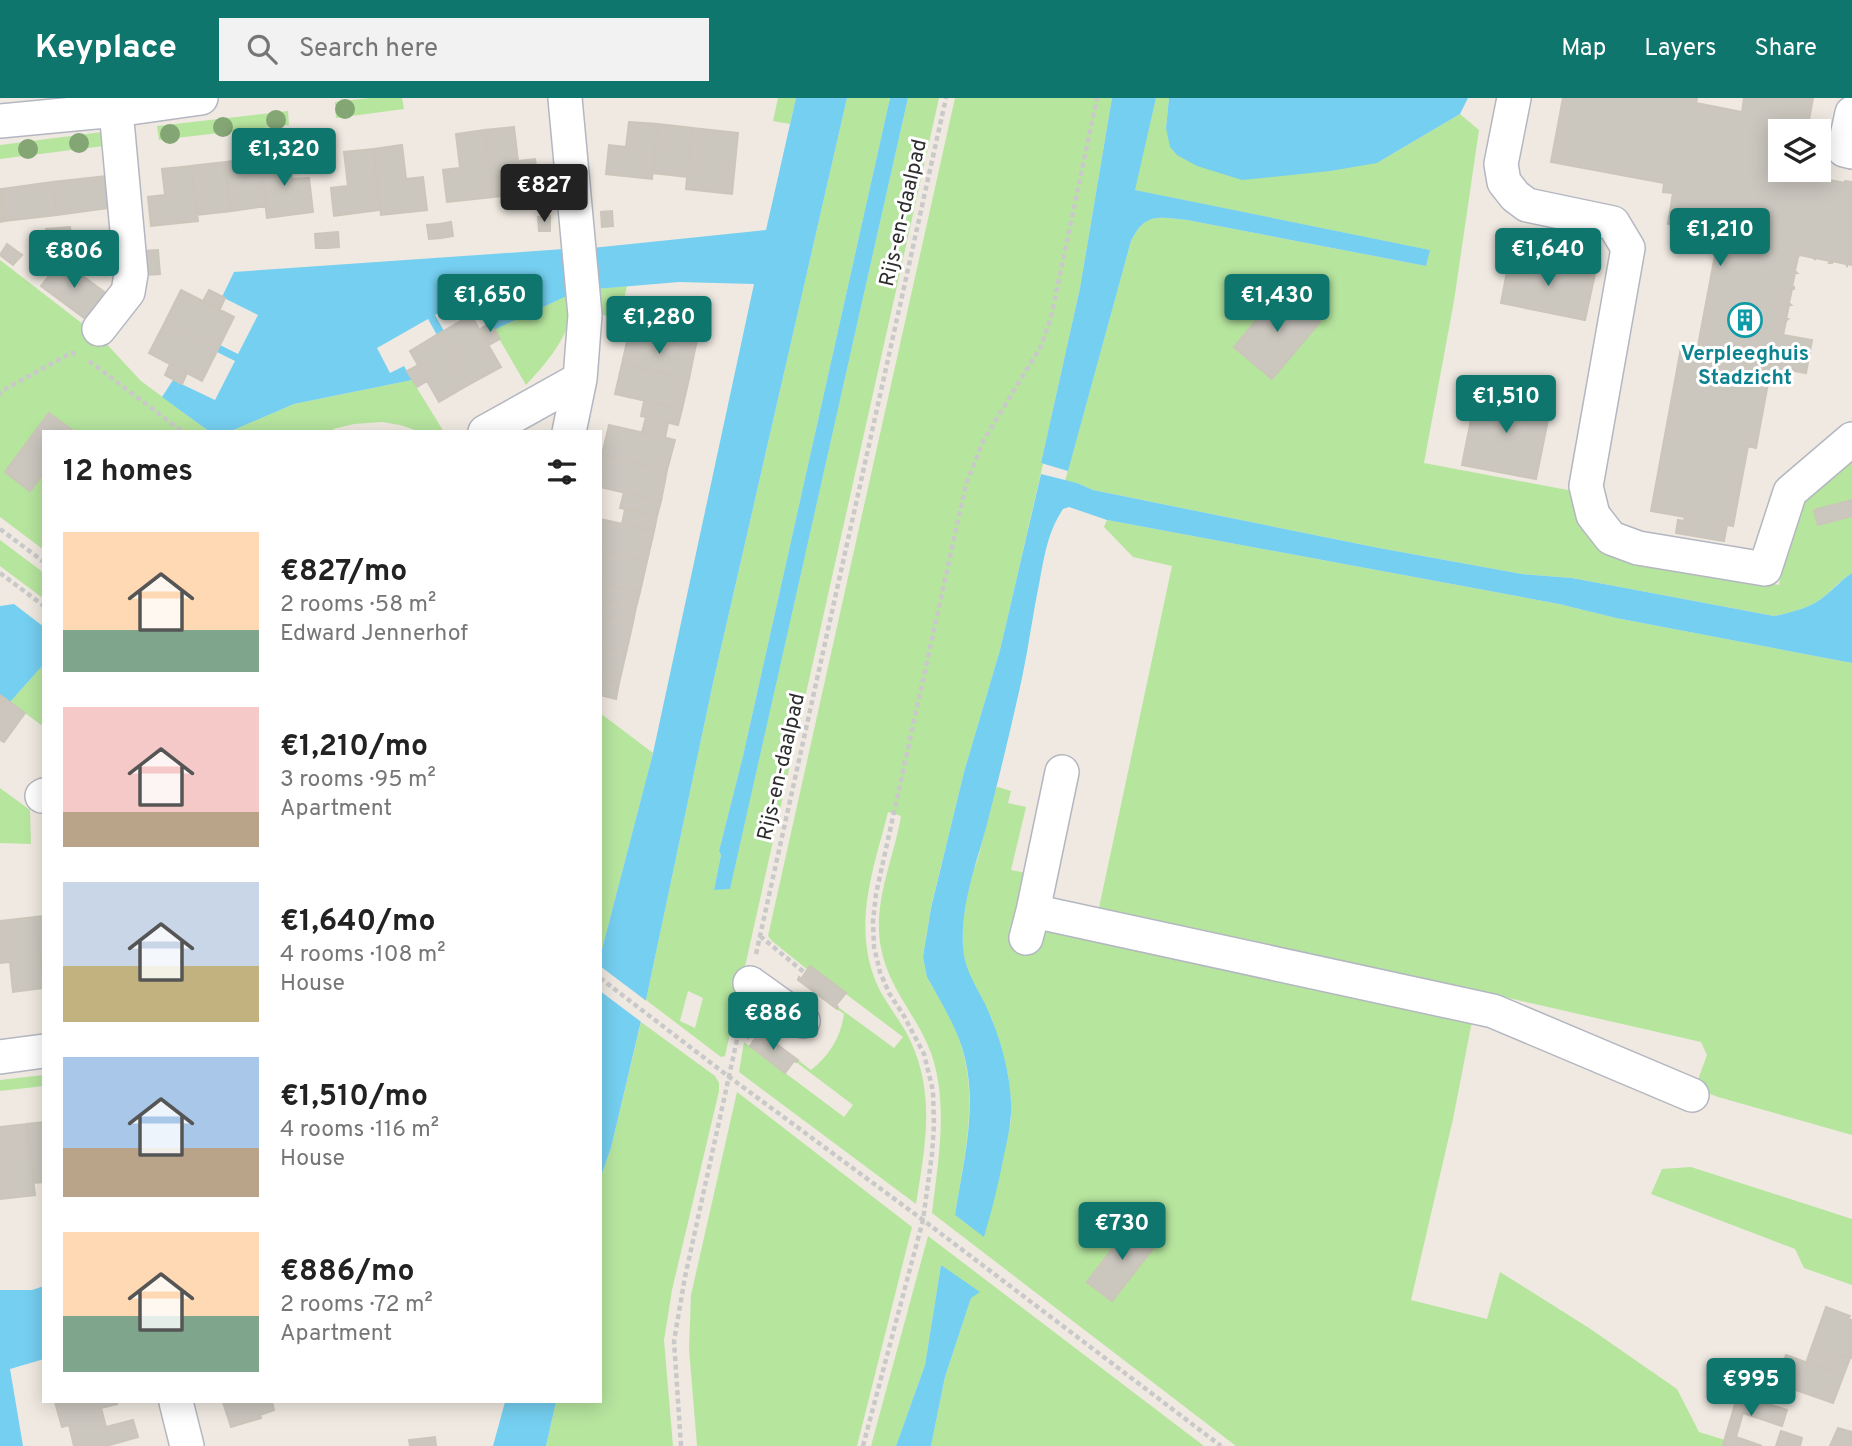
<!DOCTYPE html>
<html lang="en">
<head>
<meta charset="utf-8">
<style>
	body { margin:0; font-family:Overpass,sans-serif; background:#f2f2f2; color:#222; height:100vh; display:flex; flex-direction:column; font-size:26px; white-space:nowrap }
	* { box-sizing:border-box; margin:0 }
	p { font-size:23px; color:#767676 }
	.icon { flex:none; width:38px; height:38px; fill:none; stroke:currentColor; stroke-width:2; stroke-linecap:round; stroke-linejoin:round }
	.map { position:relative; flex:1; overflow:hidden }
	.sheet { position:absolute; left:42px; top:332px; width:560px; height:973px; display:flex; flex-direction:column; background:#fff; border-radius:0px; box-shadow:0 4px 18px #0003 }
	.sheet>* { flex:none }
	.tools { position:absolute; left:1768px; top:21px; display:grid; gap:14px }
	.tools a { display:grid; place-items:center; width:63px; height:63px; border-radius:0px; background:#fff; box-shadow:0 4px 18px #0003; font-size:35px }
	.price { position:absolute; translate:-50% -60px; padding:0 16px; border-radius:7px; background:#0f766e; color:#fff; font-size:23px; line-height:46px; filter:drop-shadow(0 2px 4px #0008) }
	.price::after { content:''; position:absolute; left:50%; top:42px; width:21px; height:16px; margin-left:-10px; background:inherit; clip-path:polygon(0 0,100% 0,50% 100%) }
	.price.current { background:#222; color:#fff }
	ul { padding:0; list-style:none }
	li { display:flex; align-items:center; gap:21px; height:175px; padding:0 21px }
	li span { display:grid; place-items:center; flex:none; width:196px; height:140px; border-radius:0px; color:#555 }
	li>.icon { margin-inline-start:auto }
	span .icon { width:84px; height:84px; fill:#fffc; stroke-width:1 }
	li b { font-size:30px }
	h2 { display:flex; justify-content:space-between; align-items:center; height:84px; padding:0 21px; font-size:30px }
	header { display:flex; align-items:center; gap:42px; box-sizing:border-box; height:98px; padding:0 35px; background:#0f766e; color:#fff }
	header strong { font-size:33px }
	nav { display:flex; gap:38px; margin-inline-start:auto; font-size:24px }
	.search { width:490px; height:63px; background:#f2f2f2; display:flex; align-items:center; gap:18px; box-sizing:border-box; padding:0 24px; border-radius:0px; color:#767676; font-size:26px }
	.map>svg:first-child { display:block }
	.green { fill:#b6e59e; fill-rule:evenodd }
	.water { fill:#75cff0 }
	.pier { fill:#efe9e1 }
	.building { fill:#cbc7bf; stroke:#cbc5ba; stroke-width:2 }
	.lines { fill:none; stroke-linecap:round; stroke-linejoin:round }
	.minor-casing { stroke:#b4b7c1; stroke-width:36 }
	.path { stroke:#c9c9c9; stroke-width:4.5; stroke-dasharray:5 3.5; stroke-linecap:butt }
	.minor { stroke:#fff; stroke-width:33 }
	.tree { fill:#84a574 }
	.labels { text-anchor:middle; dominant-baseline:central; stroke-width:6; stroke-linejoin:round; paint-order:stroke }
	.street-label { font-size:21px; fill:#2e2e2e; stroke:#fff }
	.culture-label { font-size:21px; font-weight:bold; fill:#0d838f; stroke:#fff }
</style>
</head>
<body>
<header>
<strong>Keyplace</strong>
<div class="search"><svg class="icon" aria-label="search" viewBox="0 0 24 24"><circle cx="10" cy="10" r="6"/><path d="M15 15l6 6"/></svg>Search here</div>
<nav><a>Map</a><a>Layers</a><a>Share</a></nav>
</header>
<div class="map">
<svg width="1852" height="1348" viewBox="0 0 1852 1348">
	<rect width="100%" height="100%" fill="#efe9e1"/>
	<!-- green -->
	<path class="green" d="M369,0H402L404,11L336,20L335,4Z
		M778,0H796L790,26L773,23Z
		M847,0H890L743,658L719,753L721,757L714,792L730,790L908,0H939L725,958L721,959L646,902L713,585ZM688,893L703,900L695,930L680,923Z
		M955,0H1112L1080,190L1041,365L1043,366L1000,552L964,674L931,809L923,859L927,879C938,899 952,920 959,941C980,999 964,1059 955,1117L984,1138L1011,1023V1004L1008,977L992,921L971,881L966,868L963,853V826L968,788L978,760L996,690L998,689L1011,693L1008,705L1026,709L1011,772L1031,776L1039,826L1473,918L1453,1021L1411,1202L1487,1221L1500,1174L1589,1230L1677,1291L1699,1334L1725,1342L1723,1348H1236L932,1115C938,1063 949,1006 931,955C917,917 889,892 881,850C872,805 894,761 901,718L888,714C877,758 860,805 867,851C869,867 876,888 885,901C893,915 904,928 910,942C936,997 925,1049 916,1106L739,974L744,944L844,1019L853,1007L796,964L798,962L811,972C829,958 841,939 844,916L837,911L838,909L894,950L903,939L810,869L808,872L772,843L768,838Z
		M1156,0H1169L1166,30L1377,65L1460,16L1479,32L1454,203L1424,365L1573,393L1639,461L1779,487L1787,439L1804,386L1852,347V475C1842,481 1835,489 1826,497C1811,510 1793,514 1774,518L1572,480L1522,476L1379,450L1093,392L1077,385L1065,383L1131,143C1145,114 1159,119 1187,122L1426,168L1429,152L1134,92Z
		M288,13L289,27L159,42L157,28Z
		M110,33L112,47L0,61V47Z
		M0,162L101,240L141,283L210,334H44V452L0,419Z
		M627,188L619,221L599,216L596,191Z
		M569,197C569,204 571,213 570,220C564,245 543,269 526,287L494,232Z
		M412,282L444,334H421L400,327L382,324L354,326L333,331L337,334H229L294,306Z
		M1107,422L1559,506L1616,520L1852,565V1037L1718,999L1695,990L1707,957L1701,944L1478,893L1097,819L1172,468L1133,459L1104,429Z
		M0,442L44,475V501L0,468Z
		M44,566V629L10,604Z
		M600,615L653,655L600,859Z
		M0,690L30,712L31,746L0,745Z
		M641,924L715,978L719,985V993L672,1192L664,1242L673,1348H546L556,1304H600V1081L611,1050Z
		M44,977V988L0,993V982Z
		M737,994L912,1129L857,1348H697L689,1251L691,1197Z
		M1691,1069L1852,1121V1187L1804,1170L1795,1151L1651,1096L1662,1071Z
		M928,1138L1204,1348H931L945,1279L971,1200L958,1180L941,1167L925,1267L896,1348H871Z"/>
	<!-- water -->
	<path class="water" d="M796,0H847L713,585L646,902L611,1050L600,1081V859L653,655L754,186L679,184L596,191L592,150L766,132Z
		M890,0H908L730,791L714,792L721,757L719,753L743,658Z
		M1112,0H1156L1135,92L1430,152L1426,168L1187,122C1159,119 1145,114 1131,143L1068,373L1041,365L1080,190Z
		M1169,0H1468L1460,16L1377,65L1330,73L1242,82L1197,68L1177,57L1170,49L1166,30Z
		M564,151L569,197L494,232L487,219L500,211L486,187L435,217L444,233L437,237L428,221L377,250L390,275L404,268L412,282L294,306L229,334H210L162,299L173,282L215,302L235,263L217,254L220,247L238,256L258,217L222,199L234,174Z
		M1041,376L1077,385L1093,392L1379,450L1522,476L1572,480L1774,518C1793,514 1811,510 1826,497C1835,490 1842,481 1852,475V565L1616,520L1559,506L1107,422L1069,409L1063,411C1048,434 1045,455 1040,481C1033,514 1029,547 1022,580C1011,630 999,680 986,730C975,770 961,806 963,849C965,878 983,896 992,922C1002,947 1010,977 1011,1004C1012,1022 1008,1039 1004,1057C999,1084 992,1112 984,1139L955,1117C964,1059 981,999 959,941C951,920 938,899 927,879L923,859L931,810L964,674L1000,552Z
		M14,506L44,529V566L10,604L0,597V508Z
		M941,1167L980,1194L971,1200L945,1279L931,1348H896L925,1267Z
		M44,1188V1261L10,1271L23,1348H0V1192H32Z
		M505,1304H556L546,1348H493Z"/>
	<!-- pier -->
	<path class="pier" d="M600,868L649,905L644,926L600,893Z"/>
	<!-- building -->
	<path class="building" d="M1563,0H1697L1696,5L1742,14L1744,0H1813L1807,33H1780V72H1800L1799,77L1813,79V77H1815V79L1828,82L1829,80L1830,82L1845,85V83L1852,84V167L1848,166L1847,168L1846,166L1832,163V165H1829L1830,163L1815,160V162L1814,160L1800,157L1798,159L1795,173L1797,175H1795L1792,189H1794V191H1792L1789,205L1791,207H1789L1786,221H1788L1786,223L1783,237L1812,242L1806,275L1771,269L1756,350L1748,348L1733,428L1727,427L1724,443L1676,435L1678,422L1684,423L1685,419L1651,413L1681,250L1697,253L1719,136L1668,126L1673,95L1663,94L1664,85L1551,64Z
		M629,24L658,26L652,81L606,76L609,47L626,49Z
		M658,26L692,30L687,79L653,75Z
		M514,29L518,63L535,61L540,94L493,99L485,32Z
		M692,30L738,35L732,96L686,91Z
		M485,32L493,99L447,104L443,72L460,70L456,36Z
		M402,47L406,81L423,79L427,112L381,117L373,51Z
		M373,51L380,112L334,118L331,90L348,88L344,54Z
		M289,56L292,81L309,80L313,114L267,120L260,59Z
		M260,59L266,108L231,113L225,64Z
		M225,64L231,113L197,117L191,68Z
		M191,68L198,123L151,128L148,99L165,97L162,71Z
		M106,78L109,110L56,117L53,84Z
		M53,84L56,117L5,123L1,91Z
		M0,91L5,123L0,124Z
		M612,113L613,128L602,129L601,114Z
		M550,118V133H539L538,119Z
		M451,124L453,138L441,140L439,126Z
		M439,126L441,140L429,141L427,127Z
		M70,129L72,145L60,146L58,130Z
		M58,130L60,146L48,147L46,131Z
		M338,134L339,149L328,150L326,135Z
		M326,135L328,150H316L315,136Z
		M7,146L22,157L13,167L0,157Z
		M102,148H118V159L102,160Z
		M158,152L160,176L145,177L143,153Z
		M1510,158L1595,176L1585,222L1501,205Z
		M102,160H117V177L100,164Z
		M61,162L107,196L87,222L41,188Z
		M181,192L234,219L218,251L165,224Z
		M209,192L225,200L220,211L203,203Z
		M1281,192L1320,224L1272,281L1234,249Z
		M471,217L501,269L470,286L440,235Z
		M165,224L218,251L202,283L149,255Z
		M490,225L500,241L489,247L480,231Z
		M667,228L699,235L695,251L663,243Z
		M440,235L470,286L439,304L410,253Z
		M629,235L695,251L689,281L622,266Z
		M170,266L187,275L182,286L165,277Z
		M622,266L689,281L682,311L615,296Z
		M418,267L427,283L417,289L407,273Z
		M1477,292L1551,307L1536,381L1462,367Z
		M644,303L682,311L678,327L641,318Z
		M49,315L75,334H44V375L30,393L5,374Z
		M646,319L668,325L665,340L642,334Z
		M609,327L675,342L667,372L602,357Z
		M602,357L667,372L661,403L600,389Z
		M624,394L661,403L657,418L620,410Z
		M1852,402V418L1818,427L1814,412Z
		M625,411L657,418L654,433L622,426Z
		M600,421L654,433L647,463L600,453Z
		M600,453L647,463L640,494L600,485Z
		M603,486L640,494L636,509L600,501Z
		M600,501L636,509L633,524L600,517Z
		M600,517L633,524L626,555L600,549Z
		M600,549L626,555L619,585L600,581Z
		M600,581L619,585L616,601L600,597Z
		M0,597L25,615L4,644L0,642Z
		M44,818V889L35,819Z
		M35,819L44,890L13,894L10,864L0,865V823Z
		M810,868L846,895L836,907L838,909L837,911L798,882L799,879L801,881Z
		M759,933L798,962L796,964L794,963L785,975L750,948L759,936L757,935Z
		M44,1024V1084L34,1085L27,1026Z
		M27,1026L35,1097L0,1101V1029Z
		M1132,1125L1158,1144L1112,1203L1087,1184Z
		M1826,1209L1850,1218L1848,1221L1852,1222V1260L1836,1255L1830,1273L1806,1265Z
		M1836,1255L1850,1260L1833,1305L1776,1285L1786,1257L1830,1273Z
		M1738,1296L1787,1312L1782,1328L1743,1315L1736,1339L1762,1348L1723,1347Z
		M55,1304H116L117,1306L101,1310L106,1329L133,1322L138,1339L106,1348H74L69,1327L62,1329Z
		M223,1304H272L274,1312L260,1317L261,1320L231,1329Z
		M1838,1330L1852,1334V1348H1830Z
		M1781,1333L1802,1340L1800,1348H1776Z
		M435,1339L436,1348H410L409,1342Z"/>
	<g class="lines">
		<!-- minor casing -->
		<g class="minor-casing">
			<path id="minor" d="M565,0L585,217L580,281L569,334
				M1514,0L1501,66L1504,84L1515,98L1527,107L1613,125L1628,150L1586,388L1593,417L1611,440L1638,450L1765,471L1790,394L1852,341
				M1852,15L1844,52L1852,54
				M0,23L116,12L201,0
				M99,231L128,194L131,176L116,12
				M485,334L580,281
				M1062,674L1033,813L1493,913L1692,997
				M42,698L44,697
				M1026,840L1033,813
				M750,885L803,923
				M0,959L44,953
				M176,1304L187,1348"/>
		</g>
		<!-- path -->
		<path class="path" d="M89,263L183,334
			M0,298V294L71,255L76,256
			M0,431L44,464
			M0,475L44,508
			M760,838L805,875
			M756,856L946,0
			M600,880L728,978L923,1122L1221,1348
			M739,932L754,943
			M681,1348L674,1243L685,1179L742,919
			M863,1348L923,1122L932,1056L934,1027L933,993L924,956L904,918L889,895L880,874L874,849L873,823L876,796L966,386L983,343L1041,248L1051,219L1097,0"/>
		<!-- minor -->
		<use href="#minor" class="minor"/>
	</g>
	<!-- trees -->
	<g class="tree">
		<circle cx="345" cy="11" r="10"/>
		<circle cx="276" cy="22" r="10"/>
		<circle cx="223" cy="29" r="10"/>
		<circle cx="170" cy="36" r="10"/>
		<circle cx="79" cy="45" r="10"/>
		<circle cx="28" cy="51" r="10"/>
	</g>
	<!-- icons -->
	<defs>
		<g id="building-ring" transform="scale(1.75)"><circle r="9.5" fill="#fff" stroke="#0f9aa8" stroke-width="1.5"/><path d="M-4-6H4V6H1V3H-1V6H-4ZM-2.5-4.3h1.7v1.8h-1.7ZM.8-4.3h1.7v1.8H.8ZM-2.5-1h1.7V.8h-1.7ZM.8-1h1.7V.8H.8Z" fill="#0f9aa8"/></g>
	</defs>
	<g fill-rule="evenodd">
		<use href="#building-ring" x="1745" y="222"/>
	</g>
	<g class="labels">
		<!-- street labels -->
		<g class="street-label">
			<text transform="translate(904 115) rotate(-77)">Rijs-en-daalpad</text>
			<text transform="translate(782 669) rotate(-77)">Rijs-en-daalpad</text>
		</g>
		<!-- culture labels -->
		<g class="culture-label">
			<text x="1745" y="256">Verpleeghuis<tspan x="1745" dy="24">Stadzicht</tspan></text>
		</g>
	</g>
</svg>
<div class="tools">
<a><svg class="icon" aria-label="layers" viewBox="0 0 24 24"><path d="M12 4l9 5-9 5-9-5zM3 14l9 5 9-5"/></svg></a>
</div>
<b class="price" style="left:284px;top:90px">€1,320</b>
<b class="price current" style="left:544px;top:126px">€827</b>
<b class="price" style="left:1720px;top:170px">€1,210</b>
<b class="price" style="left:1548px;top:190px">€1,640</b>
<b class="price" style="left:74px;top:192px">€806</b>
<b class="price" style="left:490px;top:236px">€1,650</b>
<b class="price" style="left:1277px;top:236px">€1,430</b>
<b class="price" style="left:659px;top:258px">€1,280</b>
<b class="price" style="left:1506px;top:337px">€1,510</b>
<b class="price" style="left:773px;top:954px">€886</b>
<b class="price" style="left:1122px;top:1164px">€730</b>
<b class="price" style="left:1751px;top:1320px">€995</b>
<section class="sheet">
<h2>12 homes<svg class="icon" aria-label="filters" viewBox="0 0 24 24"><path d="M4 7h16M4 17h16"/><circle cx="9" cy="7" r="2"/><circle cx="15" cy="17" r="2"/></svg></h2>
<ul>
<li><span style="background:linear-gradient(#ffd9b3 70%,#7fa58c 0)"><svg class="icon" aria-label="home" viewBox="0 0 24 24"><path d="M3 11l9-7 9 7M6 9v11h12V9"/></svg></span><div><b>€827/mo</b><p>2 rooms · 58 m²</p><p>Edward Jennerhof</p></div></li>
<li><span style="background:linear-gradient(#f6c9c9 75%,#b9a48a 0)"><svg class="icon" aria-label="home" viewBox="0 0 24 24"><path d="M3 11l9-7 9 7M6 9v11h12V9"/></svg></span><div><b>€1,210/mo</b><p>3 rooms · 95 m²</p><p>Apartment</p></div></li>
<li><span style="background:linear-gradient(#c9d6e8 60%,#c2b280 0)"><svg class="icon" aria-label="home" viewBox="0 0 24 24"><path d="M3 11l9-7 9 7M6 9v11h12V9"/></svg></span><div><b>€1,640/mo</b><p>4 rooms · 108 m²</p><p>House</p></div></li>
<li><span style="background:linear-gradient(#a9c7e8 65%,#b9a48a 0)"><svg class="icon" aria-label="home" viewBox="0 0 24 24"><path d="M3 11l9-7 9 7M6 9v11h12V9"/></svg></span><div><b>€1,510/mo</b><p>4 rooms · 116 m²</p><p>House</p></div></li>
<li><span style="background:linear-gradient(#ffd9b3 60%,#7fa58c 0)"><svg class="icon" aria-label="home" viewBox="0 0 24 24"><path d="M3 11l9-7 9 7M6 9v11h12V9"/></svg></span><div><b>€886/mo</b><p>2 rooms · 72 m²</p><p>Apartment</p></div></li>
</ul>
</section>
</div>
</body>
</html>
